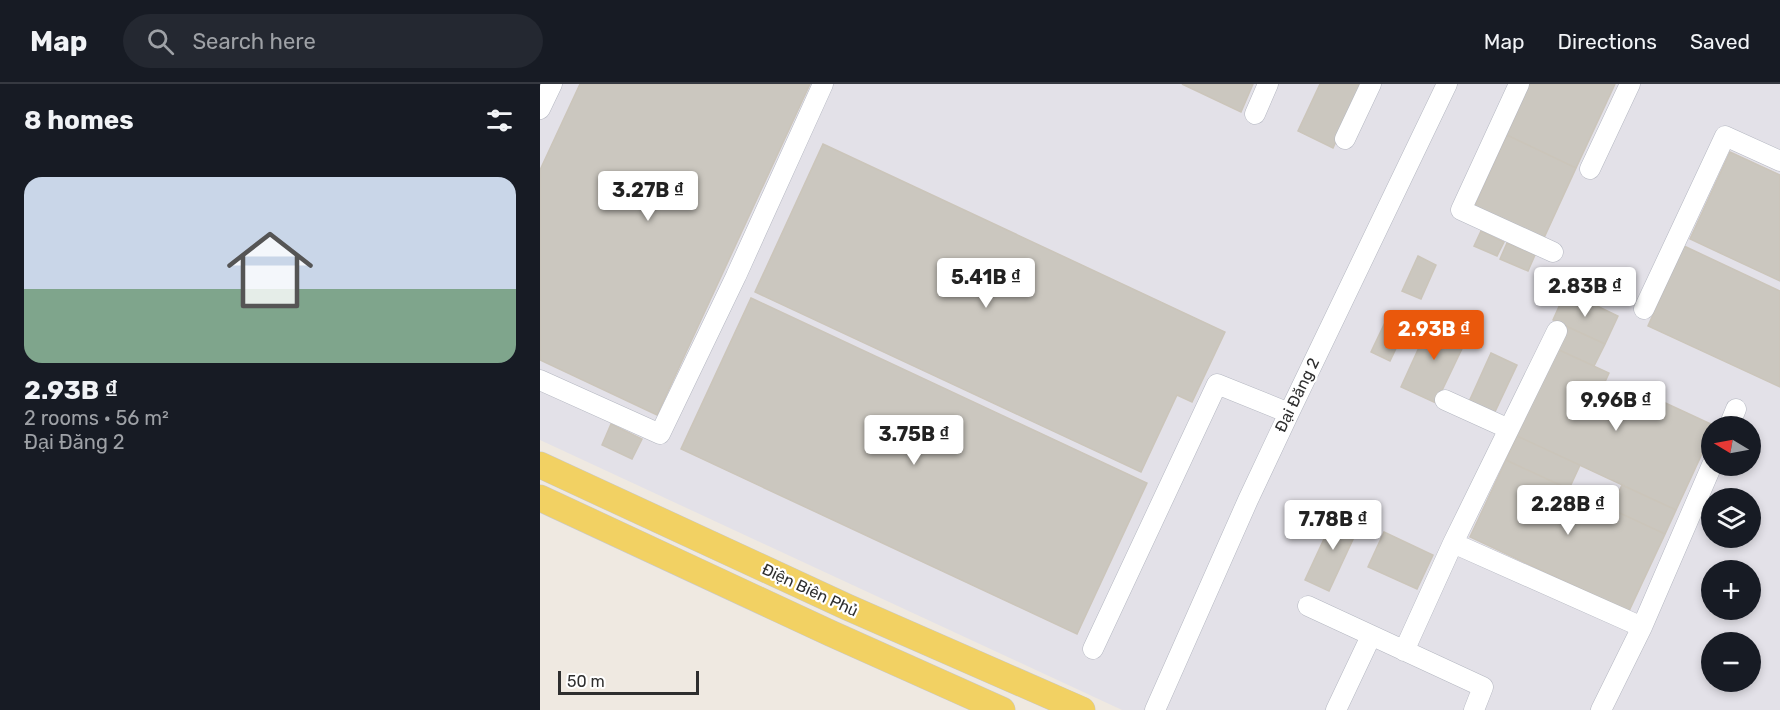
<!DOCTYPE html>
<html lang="en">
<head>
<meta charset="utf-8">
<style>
	body { margin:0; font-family:Rubik,sans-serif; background:#242831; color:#f1f3f6; height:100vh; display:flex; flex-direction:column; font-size:22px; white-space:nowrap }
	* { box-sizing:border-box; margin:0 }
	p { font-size:20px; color:#9ea1a6 }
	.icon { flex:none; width:33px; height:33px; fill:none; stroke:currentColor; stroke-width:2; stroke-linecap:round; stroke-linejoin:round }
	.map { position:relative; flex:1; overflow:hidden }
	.sheet { display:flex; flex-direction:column; background:#171b24; width:540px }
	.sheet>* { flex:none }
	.needle { width:39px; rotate:280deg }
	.tools { position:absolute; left:1161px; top:332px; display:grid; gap:12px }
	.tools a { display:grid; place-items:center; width:60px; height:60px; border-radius:50%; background:#171b24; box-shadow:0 3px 9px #0003; font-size:30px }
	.scale { position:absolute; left:18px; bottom:15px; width:141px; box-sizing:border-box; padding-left:6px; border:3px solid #2e2e2e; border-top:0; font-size:16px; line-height:21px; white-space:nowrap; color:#2e2e2e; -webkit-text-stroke:4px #fff; paint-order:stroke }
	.price { position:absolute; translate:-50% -51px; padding:0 14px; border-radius:6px; background:#fff; color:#222; font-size:20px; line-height:39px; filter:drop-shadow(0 2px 3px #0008) }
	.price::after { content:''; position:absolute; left:50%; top:36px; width:18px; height:14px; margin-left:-9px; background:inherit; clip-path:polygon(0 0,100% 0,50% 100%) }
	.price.active { background:#ea580c; color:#fff }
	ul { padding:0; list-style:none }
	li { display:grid; align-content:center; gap:12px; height:318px; padding:0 24px }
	li span { display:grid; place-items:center; height:186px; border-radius:18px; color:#555 }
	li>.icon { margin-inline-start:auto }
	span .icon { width:108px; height:108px; fill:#fffc; stroke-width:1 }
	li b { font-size:26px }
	h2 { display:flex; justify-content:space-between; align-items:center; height:72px; padding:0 24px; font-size:26px }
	header { display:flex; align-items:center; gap:36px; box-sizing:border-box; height:84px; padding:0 30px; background:#171b24; border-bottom:2px solid #363941 }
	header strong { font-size:28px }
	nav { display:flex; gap:33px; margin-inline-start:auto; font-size:21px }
	.search { width:420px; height:54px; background:#242831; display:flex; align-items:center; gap:15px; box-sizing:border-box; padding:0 21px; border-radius:33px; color:#9ea1a6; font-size:22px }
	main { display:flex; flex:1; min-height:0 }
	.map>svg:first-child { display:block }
	.industrial { fill:#e3e1e8; fill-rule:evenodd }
	.building { fill:#cbc7bf; stroke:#cbc5ba; stroke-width:1.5 }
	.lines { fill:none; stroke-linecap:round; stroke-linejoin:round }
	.minor-casing { stroke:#b4b7c1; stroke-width:21 }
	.major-casing { stroke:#c9c9c9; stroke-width:27 }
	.minor { stroke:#fff; stroke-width:20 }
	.major { stroke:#f2d163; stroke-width:26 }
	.labels { text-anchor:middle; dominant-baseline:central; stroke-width:4.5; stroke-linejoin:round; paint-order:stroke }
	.street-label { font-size:16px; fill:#2e2e2e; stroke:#fff }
</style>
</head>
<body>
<header>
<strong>Map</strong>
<div class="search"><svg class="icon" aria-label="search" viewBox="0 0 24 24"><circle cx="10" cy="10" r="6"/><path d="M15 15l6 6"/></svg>Search here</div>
<nav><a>Map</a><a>Directions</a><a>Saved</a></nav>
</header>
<main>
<section class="sheet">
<h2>8 homes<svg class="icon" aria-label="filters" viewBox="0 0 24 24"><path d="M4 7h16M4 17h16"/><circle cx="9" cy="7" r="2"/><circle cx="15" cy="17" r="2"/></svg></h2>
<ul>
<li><span style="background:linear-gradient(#c9d6e8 60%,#7fa58c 0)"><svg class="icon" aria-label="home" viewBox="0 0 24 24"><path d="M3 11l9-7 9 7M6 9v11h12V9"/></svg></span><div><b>2.93B ₫</b><p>2 rooms · 56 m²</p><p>Đại Đăng 2</p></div></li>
</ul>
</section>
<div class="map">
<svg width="1240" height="626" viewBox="0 0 1240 626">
	<rect width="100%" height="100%" fill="#efe9e1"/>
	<!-- industrial -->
	<path class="industrial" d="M0,0H1240V626H582L0,356ZM1172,342H1210V381H1172ZM1172,414H1210V453H1172ZM1172,486H1210V525H1172ZM1172,558H1210V597H1172Z"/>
	<!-- building -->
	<path class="building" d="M40,0H270L117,331L0,276V86Z
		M642,0H713L701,28Z
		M780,0H822L793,64L758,47Z
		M990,0H1075L1036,84L967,51Z
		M967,51L1036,84L1003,156L934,124Z
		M283,60L685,248L652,318L637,311L601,388L215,208Z
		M1190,68L1240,91V197L1150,155Z
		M941,147L964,158L957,172L934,162Z
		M967,159L995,171L988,187L960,175Z
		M1144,162L1240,207V303L1108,242Z
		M878,172L896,181L881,215L862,207Z
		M1026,207L1078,232L1065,260L1013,236Z
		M211,214L607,399L537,550L141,365Z
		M850,228L869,237L850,277L831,268Z
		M892,235L928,252L896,319L861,303Z
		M1028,243L1065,260L1054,282L1017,265Z
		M1017,265L1069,289L1051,328L1074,339L1091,303L1175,342H1172V348L1136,426L977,352Z
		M951,269L977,281L953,332L928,320Z
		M71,340L102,355L92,375L62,361Z
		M977,352L1040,381L1029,405L966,376Z
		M966,376L1125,450L1089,527L930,453Z
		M1082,401L1136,426L1125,450L1071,425Z
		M797,427L821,438L789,507L765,496Z
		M844,448L893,471L877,505L828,483Z"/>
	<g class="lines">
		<!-- minor casing -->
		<g class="minor-casing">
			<path id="minor" d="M979,0L921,126L1013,168
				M0,25L12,0
				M715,30L728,0
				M805,55L831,0
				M1050,85L1090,0
				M1104,225L1185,52L1240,77
				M0,296L120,350L196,192L283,0
				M905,316L969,345
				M1189,342L1196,325
				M913,459L1102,543
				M768,522L943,603L934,626
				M553,565L677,300L749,329
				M864,567L913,459L1017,247
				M615,626L708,416L749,329L907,0
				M796,626L831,552
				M1061,626L1102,543L1172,381"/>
		</g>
		<!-- major casing -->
		<g class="major-casing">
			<path id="major" d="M0,381L307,523L542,626
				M0,414L290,549L462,626"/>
		</g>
		<!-- minor -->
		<use href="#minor" class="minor"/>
		<!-- major -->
		<use href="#major" class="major"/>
	</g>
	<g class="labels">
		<!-- street labels -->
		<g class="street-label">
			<text transform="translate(757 311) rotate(-64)">Đại Đăng 2</text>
			<text transform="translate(270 506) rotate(25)">Điện Biên Phủ</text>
		</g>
	</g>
</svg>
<div class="tools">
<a><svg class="needle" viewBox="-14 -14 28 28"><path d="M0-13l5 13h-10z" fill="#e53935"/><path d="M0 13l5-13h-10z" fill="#9ea1a6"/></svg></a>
<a><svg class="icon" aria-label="layers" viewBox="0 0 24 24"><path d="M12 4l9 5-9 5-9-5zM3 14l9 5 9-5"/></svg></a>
<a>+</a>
<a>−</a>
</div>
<div class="scale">50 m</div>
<b class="price" style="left:108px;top:138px">3.27B ₫</b>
<b class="price" style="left:446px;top:225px">5.41B ₫</b>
<b class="price" style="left:1045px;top:234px">2.83B ₫</b>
<b class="price active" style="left:894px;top:277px">2.93B ₫</b>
<b class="price" style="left:1076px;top:348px">9.96B ₫</b>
<b class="price" style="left:374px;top:382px">3.75B ₫</b>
<b class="price" style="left:1028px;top:452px">2.28B ₫</b>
<b class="price" style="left:793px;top:467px">7.78B ₫</b>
</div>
</main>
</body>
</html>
